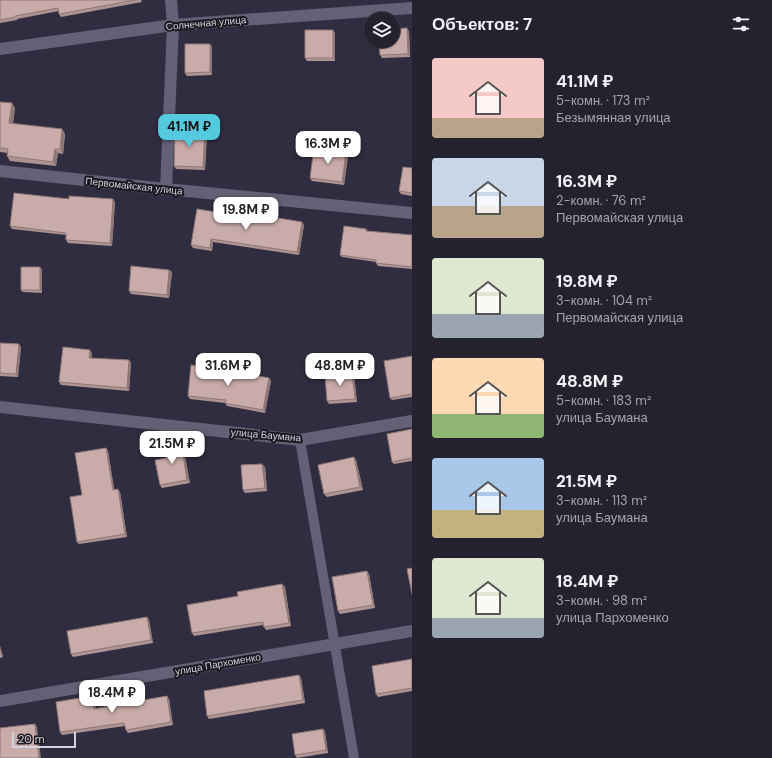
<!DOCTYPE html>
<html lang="ru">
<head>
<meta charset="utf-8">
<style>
	body { margin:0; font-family:"DM Sans",sans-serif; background:#2d2a38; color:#f1f3f6; height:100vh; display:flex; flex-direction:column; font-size:15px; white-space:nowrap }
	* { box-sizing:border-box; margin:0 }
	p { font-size:13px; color:#a3a4ab }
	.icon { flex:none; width:22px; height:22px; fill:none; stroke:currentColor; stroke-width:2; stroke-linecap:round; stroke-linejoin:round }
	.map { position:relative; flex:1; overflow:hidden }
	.panel { display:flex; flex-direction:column; background:#252230; width:360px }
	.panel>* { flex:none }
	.tools { position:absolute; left:364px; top:12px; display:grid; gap:8px }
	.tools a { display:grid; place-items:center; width:36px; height:36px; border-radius:50%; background:#252230; box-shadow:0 1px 3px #0004,0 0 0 1px #423f4c; font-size:20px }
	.scale { position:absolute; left:12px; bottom:10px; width:64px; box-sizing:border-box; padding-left:4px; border:2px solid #d4d2de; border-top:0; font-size:11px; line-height:14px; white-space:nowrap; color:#d4d2de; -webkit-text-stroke:3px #19171f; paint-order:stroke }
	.price { position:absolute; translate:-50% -34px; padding:0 9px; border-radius:8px; background:#fff; color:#222; font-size:13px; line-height:26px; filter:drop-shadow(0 1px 2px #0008) }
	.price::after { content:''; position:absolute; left:50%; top:24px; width:12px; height:9px; margin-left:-6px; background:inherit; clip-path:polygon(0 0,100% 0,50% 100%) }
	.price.active { background:#54cade; color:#111 }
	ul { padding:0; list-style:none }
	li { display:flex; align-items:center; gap:12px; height:100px; padding:0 20px }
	li span { display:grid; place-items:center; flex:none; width:112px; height:80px; border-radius:4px; color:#555 }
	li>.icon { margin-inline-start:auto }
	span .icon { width:48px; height:48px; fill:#fffc; stroke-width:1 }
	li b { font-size:17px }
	h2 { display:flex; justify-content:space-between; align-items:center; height:48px; padding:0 20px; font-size:17px }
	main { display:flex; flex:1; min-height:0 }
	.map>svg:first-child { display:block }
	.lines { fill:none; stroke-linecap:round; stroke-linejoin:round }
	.lane { stroke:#646075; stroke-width:10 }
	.street { stroke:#646075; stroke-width:12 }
	.wall { fill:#ad9492 }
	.shaded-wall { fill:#8d7877 }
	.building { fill:#c9acaa; stroke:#8d7877 }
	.labels { text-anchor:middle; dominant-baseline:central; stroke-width:4; stroke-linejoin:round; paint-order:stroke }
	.street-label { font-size:10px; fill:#d4d2de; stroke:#19171f }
</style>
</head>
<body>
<main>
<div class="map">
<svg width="412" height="758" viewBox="0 0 412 758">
	<rect width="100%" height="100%" fill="#312d40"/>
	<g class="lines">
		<!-- lane -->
		<path class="lane" d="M300,440L354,758"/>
		<!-- street -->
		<path class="street" d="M0,49L173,25L412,8
			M0,171L166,189L412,213
			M166,189L173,25L171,0
			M0,407L300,440L412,421
			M0,701L412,631"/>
	</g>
	<!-- wall -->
	<path class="wall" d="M0,0H141L142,2L61,17L59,14V11L17,19V20L0,23Z
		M333,30L335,33V61H307L305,58Z
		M409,31L410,57L382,58L380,55Z
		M210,44L212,47V75L187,76L185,73Z
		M0,102L15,108L13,124L62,129L65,134L63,154L58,153L56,166L10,161L7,156L8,153L0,152Z
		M207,133L205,170L176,169L174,166Z
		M348,156L344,185L312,181L310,178Z
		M412,168V196L401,194L399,191Z
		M69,199L115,202L112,246L68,243L66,240V235L12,229L10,226Z
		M266,220L304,225L299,255L213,242L212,251L193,248L191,245Z
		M366,229L368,231L412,235V269L378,266L376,263V262L342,257L340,255Z
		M40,267L42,270V293L23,292L21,290Z
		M169,270L172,272L169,298L131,294L129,291Z
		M0,343L21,347L18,377L0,376Z
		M92,353L91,358L129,360L131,363L129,391L61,385L59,382Z
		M412,356V397L392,400L390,398Z
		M354,375L357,402L329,404L327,401Z
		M269,378L271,381L265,413L227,406L225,403L190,399L188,396Z
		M412,429V461L394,464L392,462Z
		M181,443L183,446L190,483L162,488L160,485L166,458Z
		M106,448L108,451L114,490L120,492L127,537L79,544L77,542L82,495Z
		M356,460L363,490L327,497L324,494Z
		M265,467L267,491L245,493L243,490Z
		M369,574L375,608L340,614L338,611Z
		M282,584L285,587L291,626L266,630L264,627L263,625L194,636L192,633L238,596Z
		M147,617L149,620L153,643L73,657L71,654Z
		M0,646L3,657L0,658Z
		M412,659V691L378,697L376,694Z
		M301,678L305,703L209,719L207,716Z
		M92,696L94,699L96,708L167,696L169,699L173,725L128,733L126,730L125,726L62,735L60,732Z
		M323,729L325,732L328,753L297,758L295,755Z"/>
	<!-- shaded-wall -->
	<path class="shaded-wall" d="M407,28L409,31L410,57L408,54Z
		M333,30L335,33V61L333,58Z
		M210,44L212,47V75L210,72Z
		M12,103L15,108L12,128L9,123Z
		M62,129L65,134L63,154L60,149Z
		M205,130L207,133L205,170L203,167Z
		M55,149L58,153L56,166L53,162Z
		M346,153L348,156L344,185L342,182Z
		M113,199L115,202L112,246L110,243Z
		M302,222L304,225L299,255L297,252Z
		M211,239L213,242L212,251L210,248Z
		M40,267L42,270V293L40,290Z
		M169,270L172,272L169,298L167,295Z
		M19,344L21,347L18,377L16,374Z
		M90,350L92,353L91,361L89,358Z
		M129,360L131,363L129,391L127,388Z
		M352,372L354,375L357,402L355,399Z
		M269,378L271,381L265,413L263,410Z
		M181,443L183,446L190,483L187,480Z
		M106,448L108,451L115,493L113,490Z
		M354,457L356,460L363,490L360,487Z
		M262,464L265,467L267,491L265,488Z
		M118,489L120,492L127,537L125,534Z
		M367,571L369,574L375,608L373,605Z
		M282,584L285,587L291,626L289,623Z
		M147,617L149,620L153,643L151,640Z
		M0,646L3,657L1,654L0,651Z
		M299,675L301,678L305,703L303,700Z
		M92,696L94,699L96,712L94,709Z
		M167,696L169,699L173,725L171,722Z
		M35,724L37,727L41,758H39Z
		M323,729L325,732L328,753L326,750Z"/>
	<!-- building -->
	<path class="building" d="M0,0H135L59,14L58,8L15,16V17L0,20Z
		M407,28L408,54L380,55L379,41H393V29Z
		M305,30H333V58H305Z
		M185,44H210V72L185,73Z
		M0,102L12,103L9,123L62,129L60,149H55L53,162L7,156L8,149L0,148Z
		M175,129L205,130L203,167L174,166Z
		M314,148L346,153L342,182L310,178Z
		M403,167L412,168V193L399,191Z
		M14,193L69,199V196L113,199L110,243L66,240V233L10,226Z
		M197,209L266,220V216L302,222L297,252L211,239L210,248L191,245Z
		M344,226L366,229V231L412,235V267L376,263V260L340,255Z
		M131,266L169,270L167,295L129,291Z
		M21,267H40V290H21Z
		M0,343L19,344L16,374L0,373Z
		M63,347L90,350L89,358L129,360L127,388L59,382Z
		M412,356V394L390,398L384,361Z
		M191,365L209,367L269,378L263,410L225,403L226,400L188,396Z
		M352,372L355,399L327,401L325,375Z
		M412,429V458L392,462L387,434Z
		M181,443L187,480L160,485L155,460L166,458L164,446Z
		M106,448L113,490L118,489L125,534L77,542L70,497L82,495L75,453Z
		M354,457L360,487L324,494L318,465Z
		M262,464L265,488L243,490L241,465Z
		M412,568V594L407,569Z
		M367,571L373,605L338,611L332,577Z
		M282,584L289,623L264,627L263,622L192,633L187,605L238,596L237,592Z
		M147,617L151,640L71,654L67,631Z
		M412,659V688L376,694L372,666Z
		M299,675L303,700L207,716L204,691Z
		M92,696L94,709L167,696L171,722L126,730L124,723L60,732L56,702Z
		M35,724L39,758H0V728Z
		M323,729L326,750L295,755L292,734Z"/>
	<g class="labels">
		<!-- street labels -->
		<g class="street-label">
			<text transform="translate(206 23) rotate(-5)">Солнечная улица</text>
			<text transform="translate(134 186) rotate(6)">Первомайская улица</text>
			<text transform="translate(266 435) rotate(5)">улица Баумана</text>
			<text transform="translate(218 664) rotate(-10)">улица Пархоменко</text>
		</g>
	</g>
</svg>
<div class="tools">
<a><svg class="icon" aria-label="layers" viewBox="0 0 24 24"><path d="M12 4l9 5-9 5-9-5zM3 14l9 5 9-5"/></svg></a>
</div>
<div class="scale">20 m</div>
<b class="price active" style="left:189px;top:148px">41.1M ₽</b>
<b class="price" style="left:328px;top:165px">16.3M ₽</b>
<b class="price" style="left:246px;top:231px">19.8M ₽</b>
<b class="price" style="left:228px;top:387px">31.6M ₽</b>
<b class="price" style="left:340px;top:387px">48.8M ₽</b>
<b class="price" style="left:172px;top:465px">21.5M ₽</b>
<b class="price" style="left:112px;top:714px">18.4M ₽</b>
</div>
<section class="panel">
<h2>Объектов: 7<svg class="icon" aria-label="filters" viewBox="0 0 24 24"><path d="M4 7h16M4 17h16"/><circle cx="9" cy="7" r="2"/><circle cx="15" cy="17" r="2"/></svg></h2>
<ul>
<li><span style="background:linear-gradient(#f6c9c9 75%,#b9a48a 0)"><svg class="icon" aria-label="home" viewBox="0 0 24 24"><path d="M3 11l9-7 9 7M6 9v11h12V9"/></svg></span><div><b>41.1M ₽</b><p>5-комн. · 173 m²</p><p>Безымянная улица</p></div></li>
<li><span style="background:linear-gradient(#c9d6e8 60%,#b9a48a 0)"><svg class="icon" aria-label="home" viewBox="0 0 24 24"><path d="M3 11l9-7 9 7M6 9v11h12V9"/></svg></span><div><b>16.3M ₽</b><p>2-комн. · 76 m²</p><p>Первомайская улица</p></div></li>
<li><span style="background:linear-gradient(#dfe7d0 70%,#9aa5b1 0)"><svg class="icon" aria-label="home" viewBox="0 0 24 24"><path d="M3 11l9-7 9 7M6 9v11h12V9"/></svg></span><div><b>19.8M ₽</b><p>3-комн. · 104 m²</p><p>Первомайская улица</p></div></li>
<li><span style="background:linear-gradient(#ffd9b3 70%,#8fb573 0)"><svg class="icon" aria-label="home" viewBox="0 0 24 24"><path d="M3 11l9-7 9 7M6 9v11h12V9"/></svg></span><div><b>48.8M ₽</b><p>5-комн. · 183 m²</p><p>улица Баумана</p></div></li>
<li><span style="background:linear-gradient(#a9c7e8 65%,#c2b280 0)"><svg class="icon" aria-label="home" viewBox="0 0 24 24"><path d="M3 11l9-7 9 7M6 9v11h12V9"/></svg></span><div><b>21.5M ₽</b><p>3-комн. · 113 m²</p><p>улица Баумана</p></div></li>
<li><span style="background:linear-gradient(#dfe7d0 75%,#9aa5b1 0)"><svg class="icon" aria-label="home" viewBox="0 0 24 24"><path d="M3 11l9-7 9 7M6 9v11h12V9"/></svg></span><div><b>18.4M ₽</b><p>3-комн. · 98 m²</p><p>улица Пархоменко</p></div></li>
</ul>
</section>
</main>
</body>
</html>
